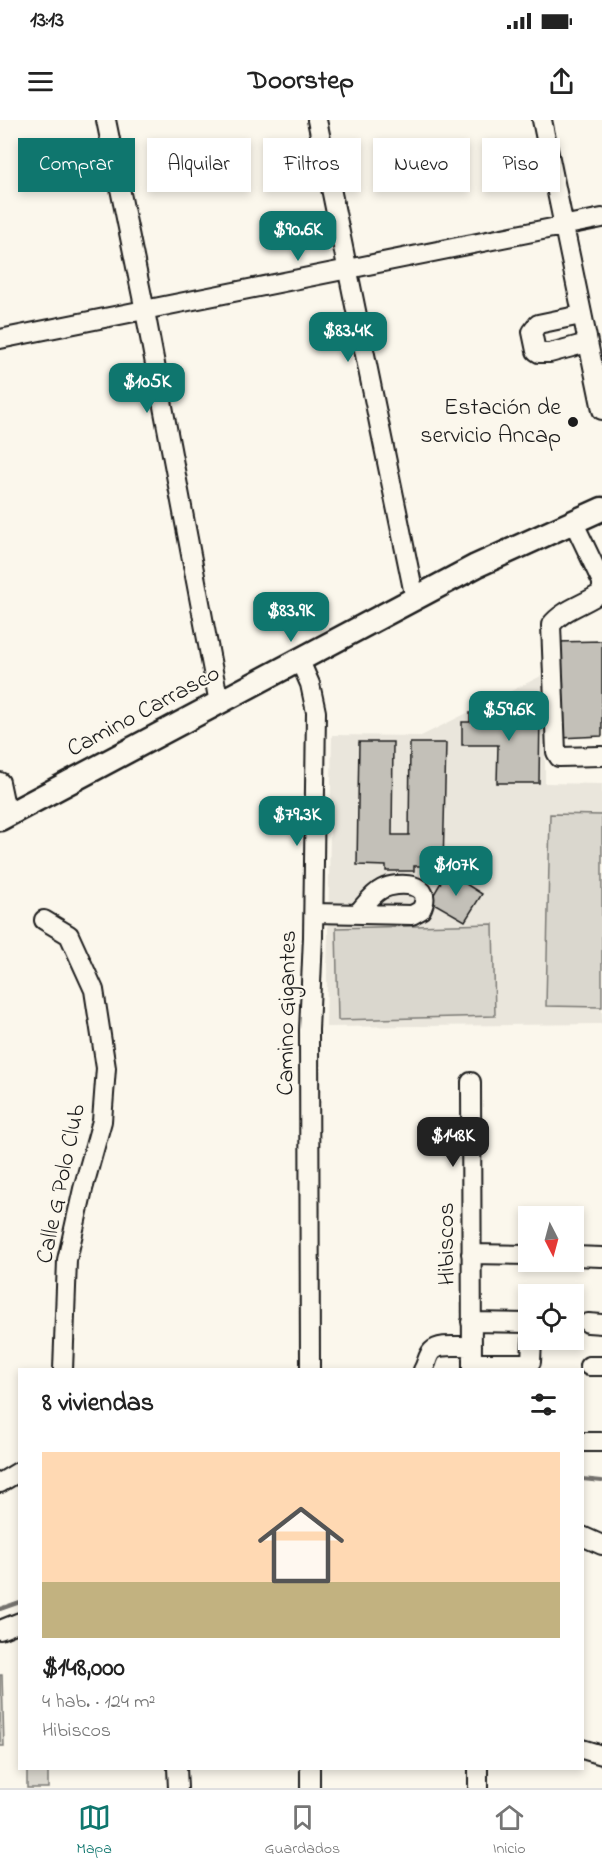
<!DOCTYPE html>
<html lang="es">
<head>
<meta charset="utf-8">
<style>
	body { margin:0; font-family:"Indie Flower",sans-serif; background:#f6f6f6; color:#222; height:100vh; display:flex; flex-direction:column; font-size:22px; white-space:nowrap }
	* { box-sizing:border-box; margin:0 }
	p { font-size:20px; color:#767676 }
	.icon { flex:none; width:33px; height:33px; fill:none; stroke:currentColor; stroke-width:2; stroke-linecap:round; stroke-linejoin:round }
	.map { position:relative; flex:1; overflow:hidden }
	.panel { position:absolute; left:18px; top:1248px; width:566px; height:402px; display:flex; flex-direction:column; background:#fff; border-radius:0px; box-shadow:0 3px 9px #0003 }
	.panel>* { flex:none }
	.top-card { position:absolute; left:18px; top:18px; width:567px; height:54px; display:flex; gap:12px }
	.needle { width:39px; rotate:174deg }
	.controls { position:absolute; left:518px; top:1086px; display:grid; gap:12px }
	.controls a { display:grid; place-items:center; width:66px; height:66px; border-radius:0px; background:#fff; box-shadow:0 3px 9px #0003; font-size:30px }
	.price { position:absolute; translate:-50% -51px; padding:0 14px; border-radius:12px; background:#0f766e; color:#fff; font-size:20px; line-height:39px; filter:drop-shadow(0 2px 3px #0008) }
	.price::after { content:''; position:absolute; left:50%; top:36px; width:18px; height:14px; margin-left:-9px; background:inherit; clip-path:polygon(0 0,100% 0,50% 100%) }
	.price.current { background:#222; color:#fff }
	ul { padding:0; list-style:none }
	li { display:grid; align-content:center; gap:12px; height:318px; padding:0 24px }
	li+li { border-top:2px solid #e0e0e0 }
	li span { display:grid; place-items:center; height:186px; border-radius:0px; color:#555 }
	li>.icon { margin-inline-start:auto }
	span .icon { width:108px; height:108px; fill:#fffc; stroke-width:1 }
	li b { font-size:26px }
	h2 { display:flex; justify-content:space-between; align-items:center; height:72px; padding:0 24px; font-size:26px }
	.tag { padding:0 21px; border-radius:0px; background:#fff; box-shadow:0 3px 9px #0003; font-size:21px; line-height:54px }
	.tag.current { background:#0f766e; color:#fff }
	.status { display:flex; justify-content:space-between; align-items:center; height:42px; padding:0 30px; background:#fff; direction:ltr }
	.status svg { height:16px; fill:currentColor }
	header { display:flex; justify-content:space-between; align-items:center; height:78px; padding:0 24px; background:#fff; font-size:27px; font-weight:700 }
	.tabs { display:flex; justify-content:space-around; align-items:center; height:84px; border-top:2px solid #e0e0e0; background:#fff; font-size:16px; color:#767676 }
	.tabs a { display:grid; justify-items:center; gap:3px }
	.tabs .current { color:#0f766e }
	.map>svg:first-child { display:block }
	.built { fill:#eae6dc }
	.green { fill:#dad7ce; stroke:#7b7a75; stroke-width:1.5 }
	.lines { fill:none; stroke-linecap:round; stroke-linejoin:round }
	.stream { stroke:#74726e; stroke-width:4 }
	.building { fill:#c3c0b8; stroke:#1c1c1c; stroke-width:1.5 }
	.minor-casing { stroke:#1c1c1c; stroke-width:22 }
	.major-casing { stroke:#1c1c1c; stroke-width:27 }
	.minor { stroke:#fbf7ec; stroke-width:18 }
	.major { stroke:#fbf7ec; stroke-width:22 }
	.poi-dot { fill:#1c1c1c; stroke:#fbf7ec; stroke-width:2 }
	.labels { text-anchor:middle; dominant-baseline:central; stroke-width:4.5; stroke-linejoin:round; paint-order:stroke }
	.poi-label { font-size:24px; fill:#1c1c1c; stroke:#fbf7ec; text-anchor:end }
	.street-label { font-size:24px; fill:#1c1c1c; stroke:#fbf7ec }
</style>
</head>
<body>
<div class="status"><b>13:13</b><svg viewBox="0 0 49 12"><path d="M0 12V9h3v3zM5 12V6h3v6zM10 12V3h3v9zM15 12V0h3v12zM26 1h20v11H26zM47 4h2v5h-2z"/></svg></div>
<header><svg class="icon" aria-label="menu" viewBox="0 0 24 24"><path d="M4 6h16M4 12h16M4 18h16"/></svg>Doorstep<svg class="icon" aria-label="share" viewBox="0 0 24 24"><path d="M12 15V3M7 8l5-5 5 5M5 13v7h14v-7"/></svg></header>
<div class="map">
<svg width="602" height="1668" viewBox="0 0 602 1668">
	<rect width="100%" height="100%" fill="#fbf7ec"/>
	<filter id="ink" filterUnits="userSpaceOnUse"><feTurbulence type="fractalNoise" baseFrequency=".0167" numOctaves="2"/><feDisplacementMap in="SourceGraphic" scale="12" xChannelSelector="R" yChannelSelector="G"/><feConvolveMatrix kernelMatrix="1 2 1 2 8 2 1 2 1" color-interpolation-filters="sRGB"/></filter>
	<g filter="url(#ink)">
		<!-- built -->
		<path class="built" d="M545,554V663L602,664V904L326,907L332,615L421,616Z"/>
		<!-- green -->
		<path class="green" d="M550,694L602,695V887L546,886Z
			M493,804L495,896L338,900L336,808Z
			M0,1555H2L4,1626H0Z
			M27,1649H48V1668H27Z"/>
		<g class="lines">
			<!-- stream -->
			<path class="stream" d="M582,1359L602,1361
				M0,1489L20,1482"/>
		</g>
		<!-- building -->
		<path class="building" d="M602,521V616L560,618L555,522Z
			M499,589H540L539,663H497L498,625H462V602H470V593H499Z
			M359,622H393L392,715H409L410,623H446L443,746H414V751H386V746L357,745Z
			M447,752L482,774L465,801L430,781Z"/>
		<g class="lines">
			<!-- minor casing -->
			<g class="minor-casing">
				<path id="minor" d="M106,0L145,191L219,583
					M317,0L415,479
					M542,0L602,290
					M581,195L538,204L532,212L536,231L539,233H550L587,223
					M0,219L602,98
					M573,401L602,462
					M602,463V472C586,484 563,489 551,505L556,632L559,637L602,636
					M300,541L310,564L316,592L313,817L309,910L310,1250
					M0,662L7,695
					M314,793L412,795L421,790C436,762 398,761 382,769C372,774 365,785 358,793
					M44,800L69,815L94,870L106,948L102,1001L83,1069L67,1140L63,1250
					M471,962L472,1250
					M471,1134L528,1135
					M573,1136L602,1137
					M471,1202L528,1203
					M588,1203L602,1204
					M472,1243H526L531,1242L532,1220
					M589,1246H602
					M423,1250C427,1244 427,1236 432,1231C440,1223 460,1227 472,1226
					M582,1322H602
					M0,1363L20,1351
					M582,1416L602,1425
					M0,1510L20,1502
					M582,1629L602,1635
					M177,1648L178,1668
					M310,1668V1648
					M478,1668V1648"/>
			</g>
			<!-- major casing -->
			<g class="major-casing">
				<path id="major" d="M0,699L476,446L602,389"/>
			</g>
			<!-- minor -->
			<use href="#minor" class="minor"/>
			<!-- major -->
			<use href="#major" class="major"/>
		</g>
	</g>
	<!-- markers -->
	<circle class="poi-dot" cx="573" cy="302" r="6"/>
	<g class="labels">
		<!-- poi labels -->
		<g class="poi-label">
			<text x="561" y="288">Estación de<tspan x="561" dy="28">servicio Ancap</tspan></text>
		</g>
		<!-- street labels -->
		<g class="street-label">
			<text transform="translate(144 592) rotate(-28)">Camino Carrasco</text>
			<text transform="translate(288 893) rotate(-89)">Camino Gigantes</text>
			<text transform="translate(62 1064) rotate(-78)">Calle G Polo Club</text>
			<text transform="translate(447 1124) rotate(-90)">Hibiscos</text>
		</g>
	</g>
</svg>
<div class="controls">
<a><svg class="needle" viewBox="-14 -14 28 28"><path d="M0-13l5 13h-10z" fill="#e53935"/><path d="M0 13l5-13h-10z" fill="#767676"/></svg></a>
<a><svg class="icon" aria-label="locate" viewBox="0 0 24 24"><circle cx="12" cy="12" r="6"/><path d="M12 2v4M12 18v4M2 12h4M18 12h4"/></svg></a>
</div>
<b class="price" style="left:298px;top:142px">$90.6K</b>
<b class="price" style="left:348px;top:243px">$83.4K</b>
<b class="price" style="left:147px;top:294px">$105K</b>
<b class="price" style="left:291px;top:523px">$83.9K</b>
<b class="price" style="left:509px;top:622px">$59.6K</b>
<b class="price" style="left:297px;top:727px">$79.3K</b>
<b class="price" style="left:456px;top:777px">$107K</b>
<b class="price current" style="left:453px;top:1048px">$148K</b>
<div class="top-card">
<a class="tag current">Comprar</a>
<a class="tag">Alquilar</a>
<a class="tag">Filtros</a>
<a class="tag">Nuevo</a>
<a class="tag">Piso</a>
</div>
<section class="panel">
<h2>8 viviendas<svg class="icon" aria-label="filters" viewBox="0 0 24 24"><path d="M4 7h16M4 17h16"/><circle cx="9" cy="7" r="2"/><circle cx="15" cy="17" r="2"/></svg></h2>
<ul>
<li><span style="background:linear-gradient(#ffd9b3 70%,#c2b280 0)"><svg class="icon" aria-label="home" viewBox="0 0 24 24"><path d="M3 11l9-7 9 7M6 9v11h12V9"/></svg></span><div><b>$148,000</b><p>4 hab. · 124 m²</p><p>Hibiscos</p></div></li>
</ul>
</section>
</div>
<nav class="tabs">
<a class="current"><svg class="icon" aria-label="map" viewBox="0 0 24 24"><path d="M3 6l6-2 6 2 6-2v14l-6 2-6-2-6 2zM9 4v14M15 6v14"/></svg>Mapa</a>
<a><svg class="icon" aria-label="saved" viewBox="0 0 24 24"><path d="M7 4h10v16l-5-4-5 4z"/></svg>Guardados</a>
<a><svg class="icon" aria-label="home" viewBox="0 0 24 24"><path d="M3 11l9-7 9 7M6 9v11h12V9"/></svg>Inicio</a>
</nav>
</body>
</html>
